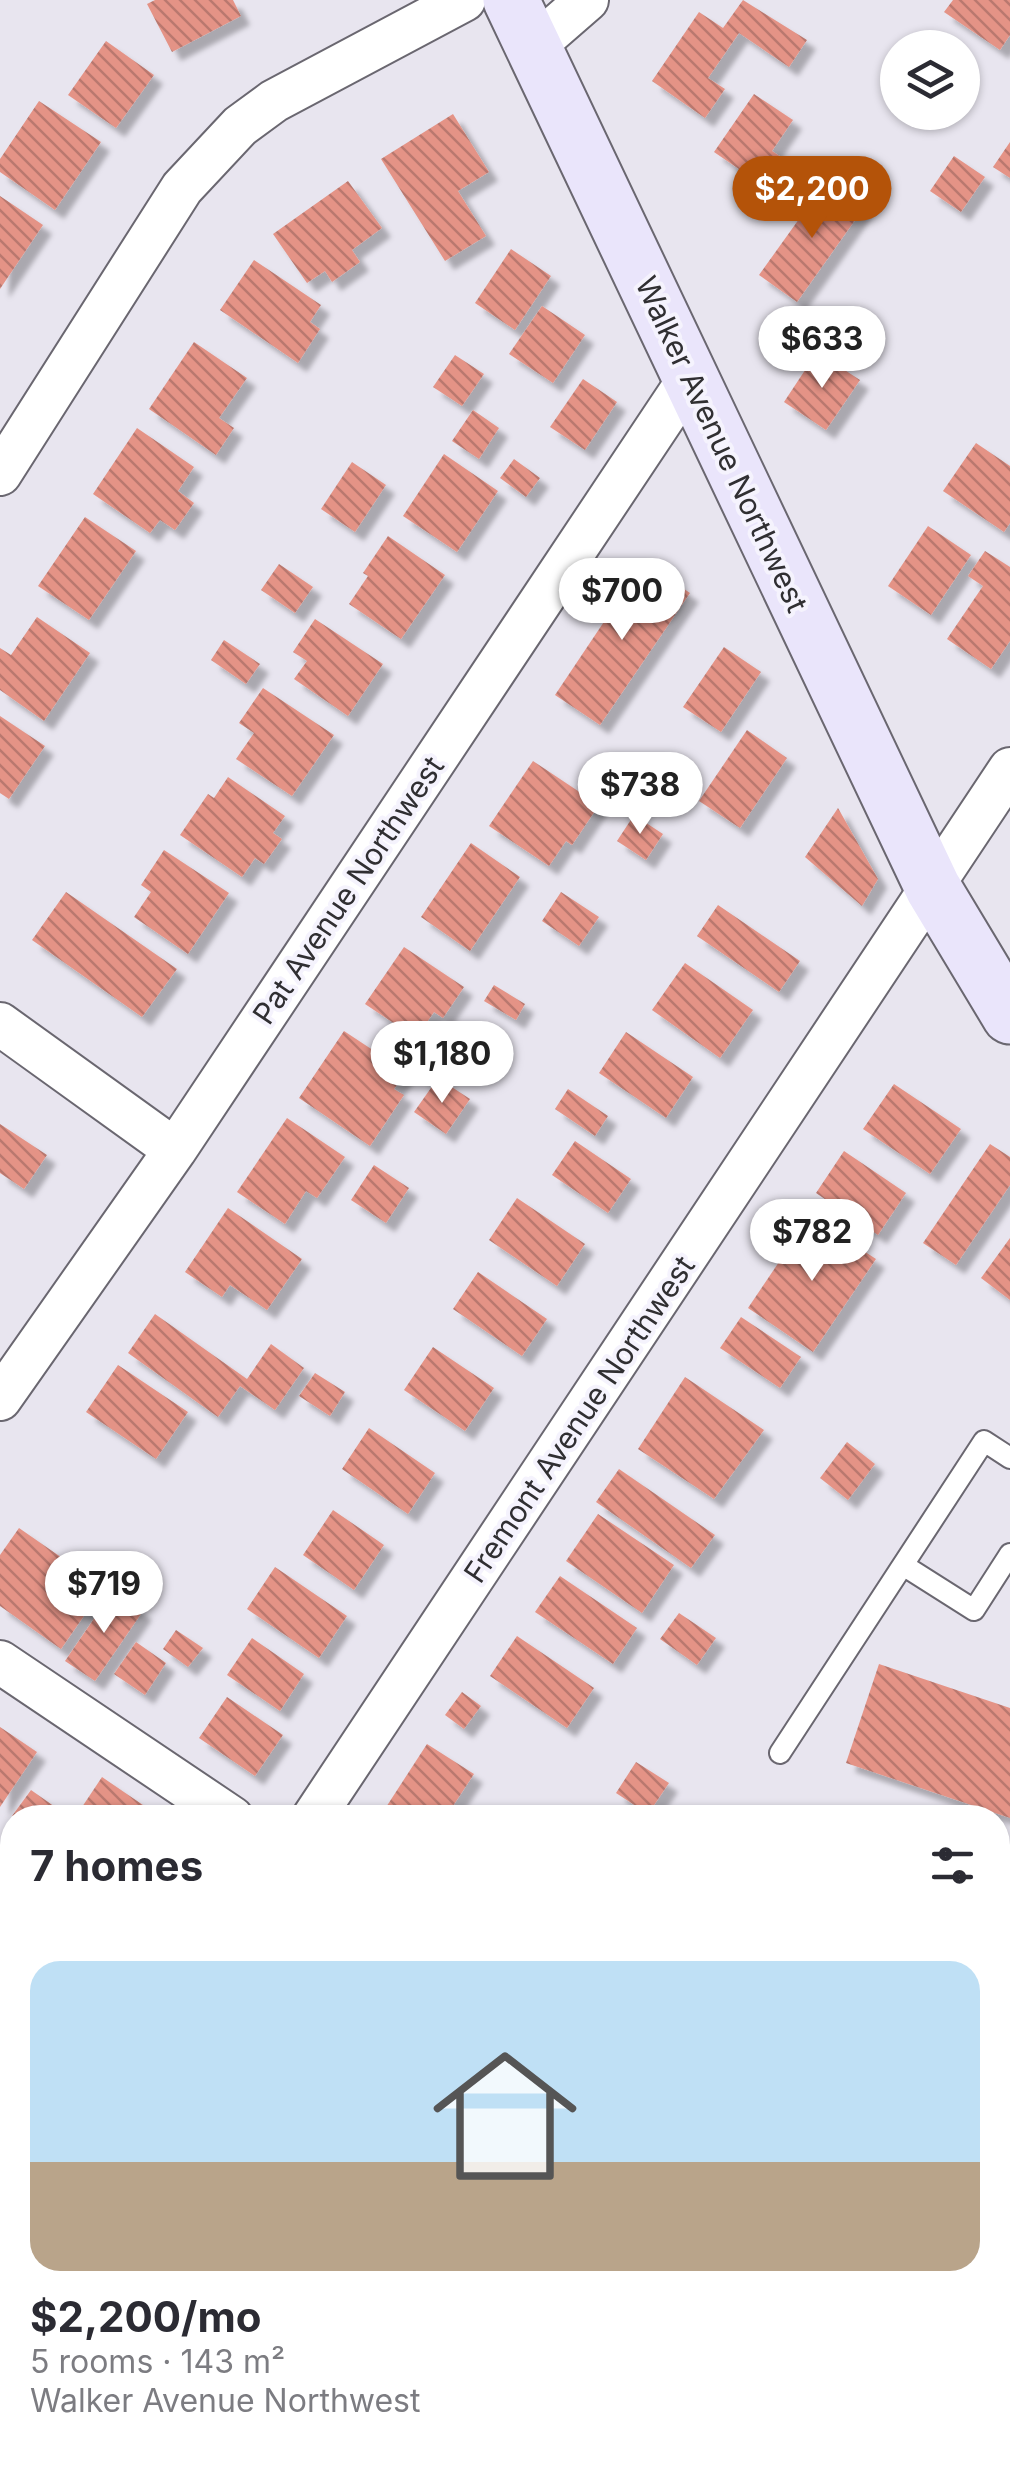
<!DOCTYPE html>
<html lang="en">
<head>
<meta charset="utf-8">
<style>
	body { margin:0; font-family:Inter,sans-serif; background:#f7f7f7; color:#2b2b33; height:100vh; display:flex; flex-direction:column; font-size:38px; white-space:nowrap }
	* { box-sizing:border-box; margin:0 }
	p { font-size:32px; color:#7c7c81 }
	.icon { flex:none; width:55px; height:55px; fill:none; stroke:currentColor; stroke-width:2; stroke-linecap:round; stroke-linejoin:round }
	.map { position:relative; flex:1; overflow:hidden }
	.drawer { position:absolute; left:0px; top:1805px; width:1010px; height:672px; display:flex; flex-direction:column; background:#fff; border-radius:40px 40px 0 0; box-shadow:0 2px 8px #0004 }
	.drawer>* { flex:none }
	.tools { position:absolute; left:880px; top:30px; display:grid; gap:20px }
	.tools a { display:grid; place-items:center; width:100px; height:100px; border-radius:50%; background:#fff; box-shadow:0 2px 8px #0004; font-size:50px }
	.price { position:absolute; translate:-50% -85px; padding:0 22px; border-radius:35px; background:#fff; color:#222; font-size:32px; line-height:65px; filter:drop-shadow(0 2px 5px #0008) }
	.price::after { content:''; position:absolute; left:50%; top:60px; width:30px; height:22px; margin-left:-15px; background:inherit; clip-path:polygon(0 0,100% 0,50% 100%) }
	.price.on { background:#b45309; color:#fff }
	ul { padding:0; list-style:none }
	li { display:grid; align-content:center; gap:20px; height:530px; padding:0 30px }
	li+li { border-top:2px solid #e1e1e2 }
	li span { display:grid; place-items:center; height:310px; border-radius:30px; color:#555 }
	li>.icon { margin-inline-start:auto }
	span .icon { width:180px; height:180px; fill:#fffc; stroke-width:1 }
	li b { font-size:42px }
	h2 { display:flex; justify-content:space-between; align-items:center; height:120px; padding:0 30px; font-size:42px }
	.map>svg:first-child { display:block }
	.building { fill:url(#building-back-hatch); filter:url(#shadow) }
	.lines { fill:none; stroke-linecap:round; stroke-linejoin:round }
	.service-casing { stroke:#6a6770; stroke-width:24 }
	.minor-casing { stroke:#6a6770; stroke-width:46 }
	.secondary-casing { stroke:#6a6770; stroke-width:59 }
	.service { stroke:#fff; stroke-width:20 }
	.minor { stroke:#fff; stroke-width:42 }
	.secondary { stroke:#eae5fb; stroke-width:55 }
	.labels { text-anchor:middle; dominant-baseline:central; stroke-width:8; stroke-linejoin:round; paint-order:stroke }
	.street-label { font-size:30px; fill:#302f32; stroke:#f5f3fd }
</style>
</head>
<body>
<div class="map">
<svg width="1010" height="2476" viewBox="0 0 1010 2476">
	<defs>
		<pattern id="building-back-hatch" width="6" height="6" patternUnits="userSpaceOnUse" patternTransform="scale(2.5)"><rect width="6" height="6" fill="#e49386"/><path d="M-1 5l2 2M0 0l6 6M5-1l2 2" fill="none" stroke="#b9786e"/></pattern>
		<filter id="shadow"><feDropShadow dx="9" dy="9" stdDeviation="2.5" flood-color="#0004"/></filter>
	</defs>
	<rect width="100%" height="100%" fill="#e8e5ef"/>
	<!-- building -->
	<path class="building" d="M155,0H233L241,16L172,52L147,4Z
		M743,0L807,40L789,67L739,33L708,78L725,89L705,118L652,81L699,12L723,28Z
		M953,0H1010V35L1000,50L944,12Z
		M106,41L154,75L116,128L68,95Z
		M754,94L793,120L772,151L796,167L777,195L714,152Z
		M39,101L101,142L55,210L0,172V159Z
		M453,114L489,172L458,191L486,236L445,261L381,159Z
		M1010,142V178L993,167Z
		M954,156L985,177L961,212L930,191Z
		M827,180L865,206L797,302L759,275Z
		M348,181L382,228L352,250L360,262L332,282L325,271L307,283L273,234Z
		M0,196L43,225L0,289Z
		M511,249L551,276L515,330L475,303Z
		M254,260L321,305L310,322L320,329L298,363L220,310Z
		M542,306L585,335L553,383L509,354Z
		M194,342L247,378L219,418L234,428L216,455L149,409Z
		M817,352L860,380L826,430L784,402Z
		M455,355L484,374L462,406L433,387Z
		M583,379L617,402L585,450L550,427Z
		M473,410L499,428L479,459L452,441Z
		M137,428L194,467L178,491L194,503L175,530L160,520L150,533L93,494Z
		M976,443L1010,466V523L1004,532L943,491Z
		M444,454L498,491L457,552L403,516Z
		M514,459L540,478L526,497L500,478Z
		M352,462L386,485L355,532L321,509Z
		M85,517L136,551L89,620L38,586Z
		M928,526L971,555L931,615L888,586Z
		M388,536L445,575L401,639L349,604L368,576L363,573Z
		M985,551L1010,567V641L991,669L947,639L983,586L968,576Z
		M644,562L690,593L600,725L555,695Z
		M279,564L313,587L295,613L261,590Z
		M37,617L90,653L44,721L0,690V648L11,655Z
		M315,619L383,664L348,716L294,679L307,661L293,652Z
		M224,640L260,664L246,684L211,660Z
		M724,647L761,672L721,732L683,707Z
		M263,688L334,735L292,796L236,759L254,733L239,723Z
		M0,716L45,746L9,799L0,793Z
		M747,730L787,758L740,828L699,801Z
		M533,761L599,805L572,845L566,841L549,866L489,826Z
		M228,777L285,816L273,833L282,839L264,864L255,858L242,877L180,835L208,794L214,798Z
		M838,808L878,879L862,906L805,857Z
		M634,815L663,834L646,860L617,841Z
		M471,843L520,877L470,951L421,917Z
		M164,850L229,893L188,954L134,917L151,892L141,885Z
		M66,892L177,969L142,1017L32,940Z
		M561,892L599,917L579,946L542,921Z
		M718,905L800,961L779,992L697,936Z
		M404,947L464,987L443,1018L434,1012L416,1038L365,1004Z
		M685,963L753,1010L720,1058L652,1010Z
		M494,985L525,1004L516,1020L484,1001Z
		M344,1031L406,1072L394,1089L404,1095L370,1146L299,1098Z
		M626,1032L693,1077L666,1118L599,1073Z
		M438,1078L470,1099L446,1134L414,1112Z
		M894,1084L961,1129L930,1174L863,1129Z
		M568,1089L608,1116L595,1136L555,1109Z
		M287,1118L345,1157L317,1198L306,1191L285,1224L237,1192Z
		M0,1124L47,1155L24,1189L0,1173Z
		M575,1141L631,1179L608,1213L552,1175Z
		M990,1144L1010,1157V1185L956,1265L923,1243Z
		M844,1151L906,1193L878,1235L816,1193Z
		M374,1165L409,1188L386,1223L351,1200Z
		M517,1198L585,1244L557,1286L489,1240Z
		M228,1208L302,1259L267,1310L230,1285L222,1297L185,1272Z
		M810,1216L876,1259L813,1352L748,1308Z
		M1010,1238V1300L981,1278Z
		M478,1272L547,1319L522,1356L453,1309Z
		M155,1314L247,1379L271,1344L304,1368L275,1410L240,1386L218,1417L128,1353Z
		M741,1317L801,1357L780,1388L720,1348Z
		M433,1347L494,1388L465,1431L404,1390Z
		M118,1365L188,1412L156,1459L86,1412Z
		M315,1373L345,1392L330,1416L299,1396Z
		M685,1377L764,1430L714,1499L638,1449Z
		M369,1428L435,1473L408,1514L342,1469Z
		M847,1442L875,1464L848,1500L820,1478Z
		M619,1469L715,1535L691,1568L596,1502Z
		M333,1510L384,1545L354,1590L303,1555Z
		M598,1514L674,1565L642,1613L566,1561Z
		M19,1528L104,1587L61,1649L0,1606V1555Z
		M275,1567L347,1616L319,1658L247,1609Z
		M560,1576L637,1628L613,1664L535,1612Z
		M113,1591L143,1611L95,1681L65,1661Z
		M679,1613L716,1638L697,1665L660,1639Z
		M176,1630L203,1648L188,1667L163,1649Z
		M517,1636L594,1688L567,1728L490,1676Z
		M252,1638L304,1674L280,1711L227,1675Z
		M136,1642L166,1663L145,1695L114,1674Z
		M879,1664L1010,1708V1818L846,1763Z
		M462,1692L481,1706L464,1729L445,1715Z
		M227,1697L283,1735L255,1776L199,1738Z
		M0,1727L37,1752L0,1807Z
		M427,1744L474,1774L445,1818H379Z
		M636,1762L669,1783L648,1814L616,1793Z
		M102,1777L162,1818H85L78,1813Z
		M31,1790L58,1809L51,1818L12,1816Z
		M0,1853L12,1862V1893L5,1905L0,1901Z
		M10,1971L12,1972V2013L10,2017L0,2011V1985Z
		M998,2035L1010,2043V2075L1004,2084L998,2080Z
		M0,2046L12,2055V2104L0,2123Z
		M1010,2422V2476H974L981,2465H998V2441Z
		M323,2465H365L358,2476H316Z
		M589,2465H640L632,2476H581Z
		M803,2465H831L847,2476H796Z
		M873,2465H926L919,2476H866Z"/>
	<g class="lines">
		<!-- service casing -->
		<g class="service-casing">
			<path id="service" d="M903,1565L974,1610L1010,1554
				M780,1753L984,1441L1010,1458
				M0,1934L12,1943
				M733,2465L749,2476"/>
		</g>
		<!-- minor casing -->
		<g class="minor-casing">
			<path id="minor" d="M533,47L587,0
				M0,474L182,188L240,126L274,101L464,0
				M0,1024L175,1150
				M0,1399L175,1150L691,376
				M0,1662L232,1818
				M313,1818L1010,769
				M0,2216L12,2222
				M998,2340L1010,2349
				M0,2410L12,2392
				M431,2465L446,2476"/>
		</g>
		<!-- secondary casing -->
		<g class="secondary-casing">
			<path id="secondary" d="M511,0L933,888L1010,1016"/>
		</g>
		<!-- service -->
		<use href="#service" class="service"/>
		<!-- minor -->
		<use href="#minor" class="minor"/>
		<!-- secondary -->
		<use href="#secondary" class="secondary"/>
	</g>
	<g class="labels">
		<!-- street labels -->
		<g class="street-label">
			<text transform="translate(722 444) rotate(65)">Walker Avenue Northwest</text>
			<text transform="translate(348 890) rotate(-56)">Pat Avenue Northwest</text>
			<text transform="translate(579 1419) rotate(-56)">Fremont Avenue Northwest</text>
		</g>
	</g>
</svg>
<div class="tools">
<a><svg class="icon" aria-label="layers" viewBox="0 0 24 24"><path d="M12 4l9 5-9 5-9-5zM3 14l9 5 9-5"/></svg></a>
</div>
<b class="price on" style="left:812px;top:241px">$2,200</b>
<b class="price" style="left:822px;top:391px">$633</b>
<b class="price" style="left:622px;top:643px">$700</b>
<b class="price" style="left:640px;top:837px">$738</b>
<b class="price" style="left:442px;top:1106px">$1,180</b>
<b class="price" style="left:812px;top:1284px">$782</b>
<b class="price" style="left:104px;top:1636px">$719</b>
<section class="drawer">
<h2>7 homes<svg class="icon" aria-label="filters" viewBox="0 0 24 24"><path d="M4 7h16M4 17h16"/><circle cx="9" cy="7" r="2"/><circle cx="15" cy="17" r="2"/></svg></h2>
<ul>
<li><span style="background:linear-gradient(#bfe0f5 65%,#b9a48a 0)"><svg class="icon" aria-label="home" viewBox="0 0 24 24"><path d="M3 11l9-7 9 7M6 9v11h12V9"/></svg></span><div><b>$2,200/mo</b><p>5 rooms · 143 m²</p><p>Walker Avenue Northwest</p></div></li>
</ul>
</section>
</div>
</body>
</html>
